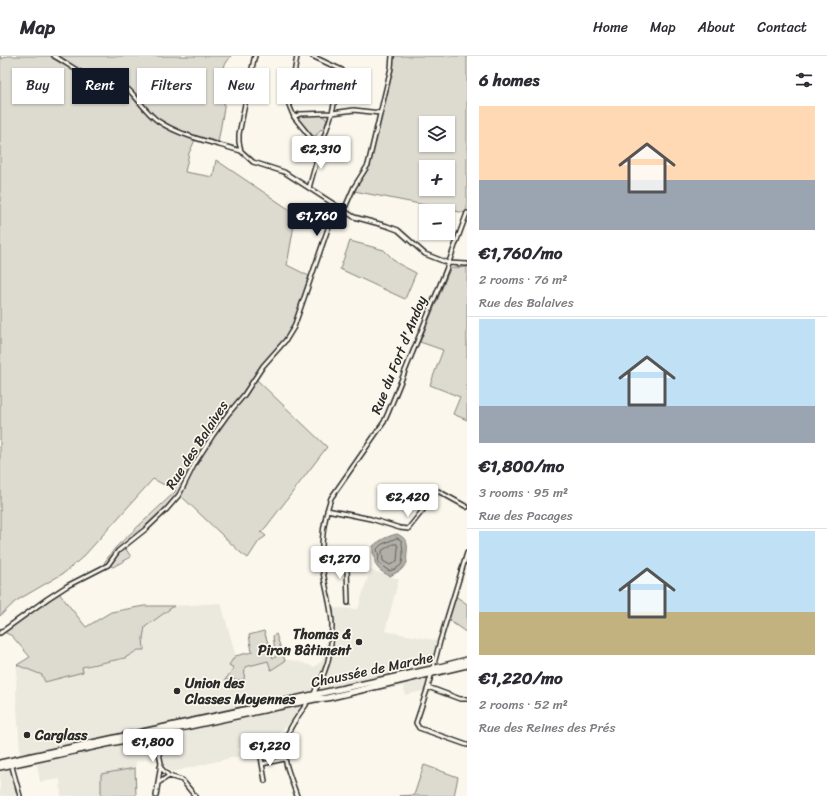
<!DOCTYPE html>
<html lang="en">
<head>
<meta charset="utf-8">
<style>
	body { margin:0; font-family:Sriracha,sans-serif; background:#f7f7f7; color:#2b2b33; height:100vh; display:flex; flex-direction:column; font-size:15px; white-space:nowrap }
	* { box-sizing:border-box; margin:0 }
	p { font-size:13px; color:#7c7c81 }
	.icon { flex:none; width:22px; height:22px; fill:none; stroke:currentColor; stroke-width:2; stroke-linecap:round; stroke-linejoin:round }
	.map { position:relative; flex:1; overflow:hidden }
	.sheet { display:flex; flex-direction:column; background:#fff; width:360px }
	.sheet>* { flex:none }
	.banner { position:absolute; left:12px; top:12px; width:380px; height:36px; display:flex; gap:8px }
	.fabs { position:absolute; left:419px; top:60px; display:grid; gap:8px }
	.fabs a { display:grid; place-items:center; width:36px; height:36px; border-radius:0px; background:#fff; box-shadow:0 1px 3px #0004; font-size:20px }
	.price { position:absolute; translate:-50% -34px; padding:0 9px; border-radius:4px; background:#fff; color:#222; font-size:13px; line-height:26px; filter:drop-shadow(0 1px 2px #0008) }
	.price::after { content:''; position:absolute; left:50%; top:24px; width:12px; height:9px; margin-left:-6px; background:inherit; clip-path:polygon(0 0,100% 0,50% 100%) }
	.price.on { background:#111827; color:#fff }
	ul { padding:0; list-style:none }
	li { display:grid; align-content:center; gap:8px; height:212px; padding:0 12px }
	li+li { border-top:1px solid #e1e1e2 }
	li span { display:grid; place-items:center; height:124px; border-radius:0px; color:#555 }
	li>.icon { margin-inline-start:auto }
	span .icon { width:72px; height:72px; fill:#fffc; stroke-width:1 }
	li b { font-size:17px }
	h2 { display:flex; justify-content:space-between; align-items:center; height:48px; padding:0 12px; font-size:17px }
	.chip { padding:0 14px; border-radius:0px; background:#fff; box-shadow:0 1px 3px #0004; font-size:14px; line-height:36px }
	.chip.on { background:#111827; color:#fff }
	header { display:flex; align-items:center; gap:24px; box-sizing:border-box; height:56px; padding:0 20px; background:#fff; border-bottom:1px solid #e1e1e2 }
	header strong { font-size:19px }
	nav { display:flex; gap:22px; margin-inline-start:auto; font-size:14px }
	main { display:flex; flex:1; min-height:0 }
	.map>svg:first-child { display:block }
	.built { fill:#ebe8de }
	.green { fill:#dddad0; stroke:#84827e; fill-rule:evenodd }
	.water { fill:#b1afa7; stroke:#7b7a75 }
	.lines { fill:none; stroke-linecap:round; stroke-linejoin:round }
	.shore { stroke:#61605d; stroke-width:1 }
	.minor-casing { stroke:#2b2b2b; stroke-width:6 }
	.primary-casing { stroke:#2b2b2b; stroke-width:8 }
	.minor { stroke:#fbf7ec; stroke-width:3 }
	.primary { stroke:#fbf7ec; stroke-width:5 }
	.poi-dot { fill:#2b2b2b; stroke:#fbf7ec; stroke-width:1.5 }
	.labels { text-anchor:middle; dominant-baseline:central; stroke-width:3.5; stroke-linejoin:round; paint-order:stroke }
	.street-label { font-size:14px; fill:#2b2b2b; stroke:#fbf7ec }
	.poi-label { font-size:14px; font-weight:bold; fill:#2b2b2b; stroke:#fbf7ec; text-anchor:start }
</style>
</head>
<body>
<header>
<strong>Map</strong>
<nav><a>Home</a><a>Map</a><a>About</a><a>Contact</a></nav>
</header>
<main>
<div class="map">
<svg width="467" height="740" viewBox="0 0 467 740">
	<rect width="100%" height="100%" fill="#fbf7ec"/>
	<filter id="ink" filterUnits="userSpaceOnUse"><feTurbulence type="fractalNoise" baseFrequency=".025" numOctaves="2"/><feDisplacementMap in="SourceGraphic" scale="8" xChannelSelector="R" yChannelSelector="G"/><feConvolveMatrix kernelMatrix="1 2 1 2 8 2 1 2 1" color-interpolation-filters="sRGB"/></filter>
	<g filter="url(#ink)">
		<!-- built -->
		<path class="built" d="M370,514L399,523L385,575L440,585L426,634L405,639L404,630L310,649L261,692L258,686L238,692L239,700L172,716L156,702L136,706L135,712L101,718V740H61L60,723L40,726L37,708L21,712L16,636L17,609L42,619L45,626L82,616V612L125,602L138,594L145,571L174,550L221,547L238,608L285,603L300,606L314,611L322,605L329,576L330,552L358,553Z
			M13,713L20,740H0V715Z"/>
		<!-- green -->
		<path class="green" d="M0,0L2,3L7,0H231L224,10L225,11L224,52L218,87L179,74L157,63L142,50L141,52C160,70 172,73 196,82L189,97L185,116L213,121L216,104L296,158L287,209L309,220L293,270L285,283L262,309L194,407L179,439L166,454L124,490L131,501L113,511L104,507L115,492L176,435L153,423L84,500L64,517L16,545L0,560Z
			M394,0H467V155L465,157L354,135L358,126L368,111L382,57ZM426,67H448V89H426ZM426,111H448V133H426Z
			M300,59H322L327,64L324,73L320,74L317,79L312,81L296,61Z
			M350,185L384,194L397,207L416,217L405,243L340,213Z
			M467,211V364L453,358L460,341L430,329L443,294L420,286L450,213L453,212Z
			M256,323L327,391L266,471L261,476L266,480L259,485L248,502L241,497L180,439L196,408L213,380Z
			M58,536L86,571L111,556L144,550H174L145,571L143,582L144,594H138L125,602L82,611L83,616L45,626L42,619L17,609L30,601L12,580L2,575Z
			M454,539L467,548V577L447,563Z
			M264,575L273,602L276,601L273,580L276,578L285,605L271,614L268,605L245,611L244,624H225L234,612L229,609L235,600L252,596L249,579Z
			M424,709L458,721L454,740H399L414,739Z
			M135,712L136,740H101V718Z"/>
		<!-- water -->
		<path class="water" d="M397,478C413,485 405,494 407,507L401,514L390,520C381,516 373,511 375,500L373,497V490C380,484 388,480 397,478Z"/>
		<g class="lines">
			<!-- shore -->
			<path class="shore" d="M397,482L401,484C403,489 404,505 401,509C398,512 393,514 389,515L378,507L379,500L377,493L381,489Z
				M393,488H397L398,492L397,505L390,509L383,505L382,495Z"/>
			<!-- minor casing -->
			<g class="minor-casing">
				<path id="minor" d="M54,0C65,6 75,14 86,19C95,23 107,21 116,25C134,33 142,54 158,65C182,81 214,87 241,95
					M255,0L254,3L239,78V86L241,95L253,106L284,116L354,161L387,170L398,174L425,198L448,207L467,208
					M297,0L289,49L294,61L320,93
					M294,61L300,58L332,57L354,54L380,57
					M309,132L320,93L332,57L342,14L312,0
					M344,154L354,131L368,109L391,12L392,0
					M327,454L371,463L400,472L408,473L438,435L467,451
					M467,497L440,585L428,631L416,667L419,672L467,689
					M322,509L347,513L348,547
					M0,577L47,543L67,530L108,509L118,495L147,472L166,454L179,439L195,407L213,379L228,358L244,339L263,310L286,284L294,271L332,161L337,151
					M428,631L460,643H467
					M314,639C315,631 321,625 324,617C330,603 332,585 332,569C332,549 324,529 322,508C321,487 324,462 331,442L384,366L388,357L446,214L467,157
					M155,677L161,707L156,740
					M261,701L265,725
					M11,707L20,740
					M262,708L284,703
					M160,711L169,720L182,724L195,740
					M158,727L169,720
					M297,740C281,695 276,689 306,649L307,644"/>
			</g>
			<!-- primary casing -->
			<g class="primary-casing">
				<path id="primary" d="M0,707L432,613L467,604
					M0,711L315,643L327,642L467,609"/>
			</g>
			<!-- minor -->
			<use href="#minor" class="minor"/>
			<!-- primary -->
			<use href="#primary" class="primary"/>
		</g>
	</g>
	<!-- markers -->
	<g class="poi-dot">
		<circle cx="359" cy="586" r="4"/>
		<circle cx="177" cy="635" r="4"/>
		<circle cx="27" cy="679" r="4"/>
	</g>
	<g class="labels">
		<!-- street labels -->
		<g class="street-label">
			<text transform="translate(399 299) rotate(-68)">Rue du Fort d'Andoy</text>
			<text transform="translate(197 389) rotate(-57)">Rue des Balaives</text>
			<text transform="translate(372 614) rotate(-12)">Chaussée de Marche</text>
		</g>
		<!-- poi labels -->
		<g class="poi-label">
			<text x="351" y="578" text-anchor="end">Thomas &amp;<tspan x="351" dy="16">Piron Bâtiment</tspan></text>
			<text x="185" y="627">Union des<tspan x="185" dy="16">Classes Moyennes</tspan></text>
			<text x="35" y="679">Carglass</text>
		</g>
	</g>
</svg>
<div class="fabs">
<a><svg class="icon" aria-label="layers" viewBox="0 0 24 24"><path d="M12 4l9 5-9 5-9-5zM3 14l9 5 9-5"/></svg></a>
<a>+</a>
<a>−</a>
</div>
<b class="price" style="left:321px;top:114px">€2,310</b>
<b class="price on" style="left:317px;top:181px">€1,760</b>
<b class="price" style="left:408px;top:462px">€2,420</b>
<b class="price" style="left:340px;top:524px">€1,270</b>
<b class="price" style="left:153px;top:707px">€1,800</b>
<b class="price" style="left:270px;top:711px">€1,220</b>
<div class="banner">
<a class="chip">Buy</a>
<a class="chip on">Rent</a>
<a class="chip">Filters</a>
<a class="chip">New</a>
<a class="chip">Apartment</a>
</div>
</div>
<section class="sheet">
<h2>6 homes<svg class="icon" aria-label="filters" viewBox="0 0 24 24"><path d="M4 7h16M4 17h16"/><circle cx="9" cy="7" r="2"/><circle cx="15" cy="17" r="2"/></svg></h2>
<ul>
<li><span style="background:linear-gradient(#ffd9b3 60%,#9aa5b1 0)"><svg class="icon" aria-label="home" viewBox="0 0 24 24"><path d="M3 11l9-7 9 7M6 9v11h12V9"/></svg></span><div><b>€1,760/mo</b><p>2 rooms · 76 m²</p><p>Rue des Balaives</p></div></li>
<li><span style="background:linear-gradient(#bfe0f5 70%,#9aa5b1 0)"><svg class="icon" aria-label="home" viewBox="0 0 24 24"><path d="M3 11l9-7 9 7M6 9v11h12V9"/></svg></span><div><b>€1,800/mo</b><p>3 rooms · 95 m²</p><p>Rue des Pacages</p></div></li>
<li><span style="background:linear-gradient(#bfe0f5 65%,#c2b280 0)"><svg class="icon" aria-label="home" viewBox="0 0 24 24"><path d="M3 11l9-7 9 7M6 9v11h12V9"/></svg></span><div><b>€1,220/mo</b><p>2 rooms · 52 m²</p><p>Rue des Reines des Prés</p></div></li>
</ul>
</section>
</main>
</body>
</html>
